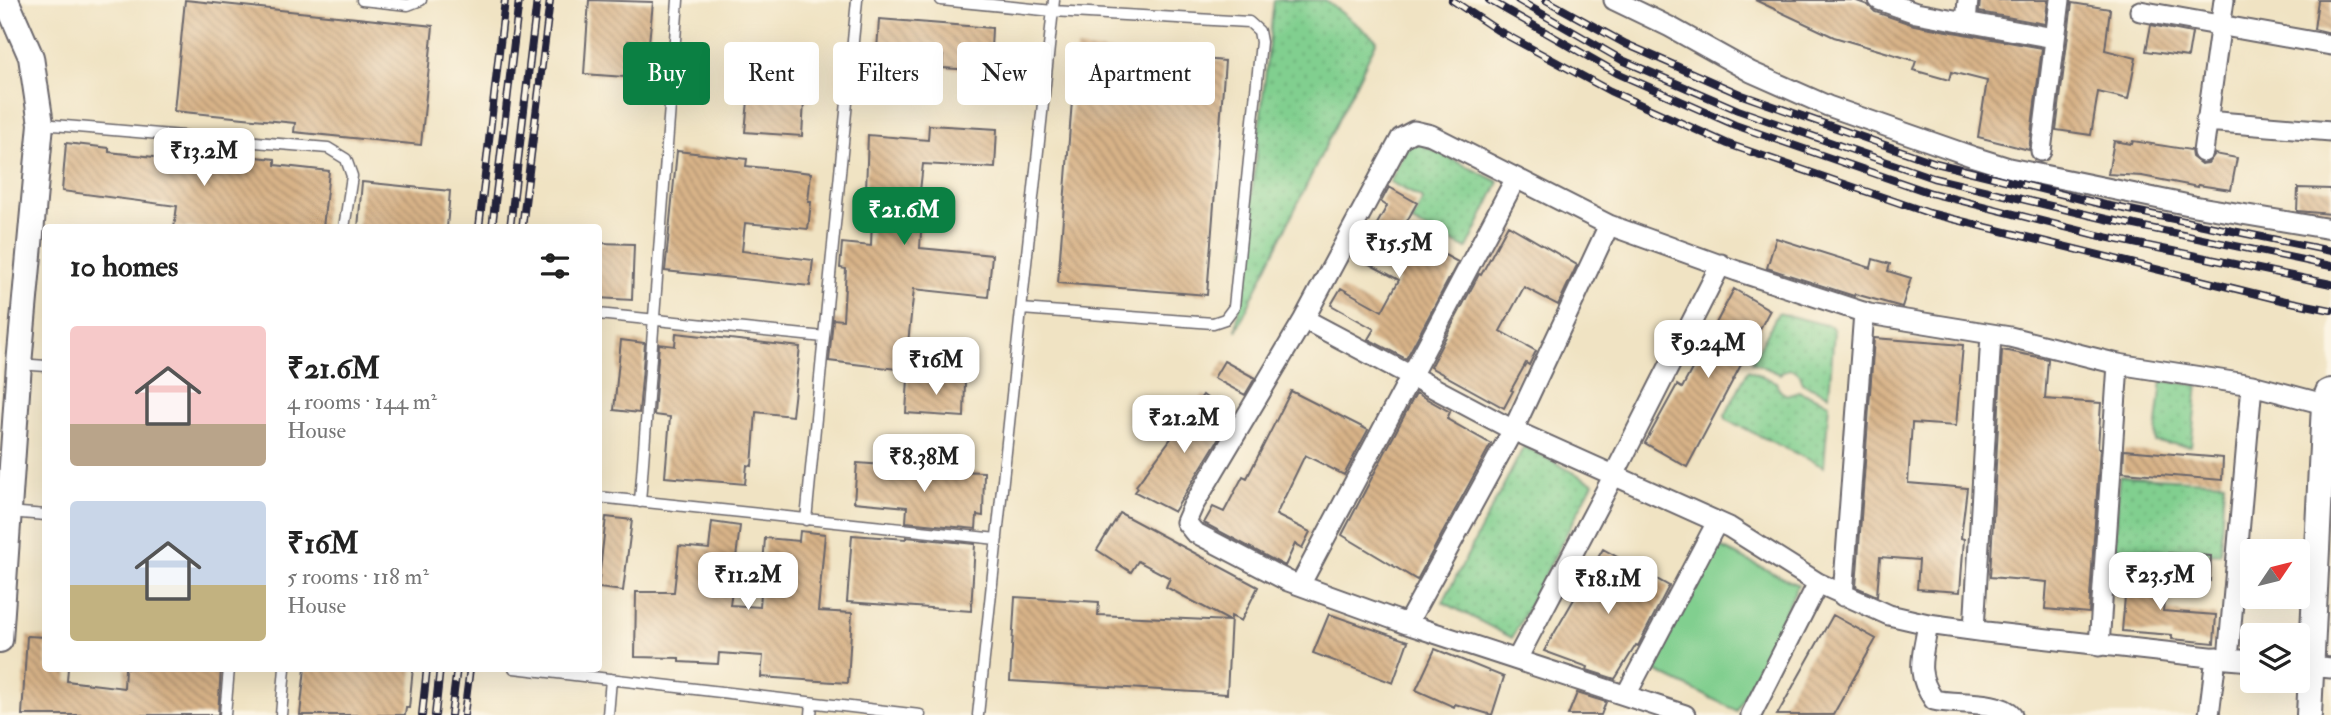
<!DOCTYPE html>
<html lang="en">
<head>
<meta charset="utf-8">
<style>
	body { margin:0; font-family:"IM FELL Double Pica",serif; background:#f6f6f6; color:#222; height:100vh; display:flex; flex-direction:column; font-size:26px; white-space:nowrap }
	* { box-sizing:border-box; margin:0 }
	p { font-size:23px; color:#767676 }
	.icon { flex:none; width:38px; height:38px; fill:none; stroke:currentColor; stroke-width:2; stroke-linecap:round; stroke-linejoin:round }
	.map { position:relative; flex:1; overflow:hidden }
	.details { position:absolute; left:42px; top:224px; width:560px; height:448px; display:flex; flex-direction:column; background:#fff; border-radius:7px; box-shadow:0 7px 28px #0002 }
	.details>* { flex:none }
	.hud { position:absolute; left:623px; top:42px; width:665px; height:63px; display:flex; gap:14px }
	.needle { width:46px; rotate:55deg }
	.tools { position:absolute; left:2240px; top:539px; display:grid; gap:14px }
	.tools a { display:grid; place-items:center; width:70px; height:70px; border-radius:7px; background:#fff; box-shadow:0 7px 28px #0002; font-size:35px }
	.price { position:absolute; translate:-50% -60px; padding:0 16px; border-radius:14px; background:#fff; color:#222; font-size:23px; line-height:46px; filter:drop-shadow(0 2px 4px #0008) }
	.price::after { content:''; position:absolute; left:50%; top:42px; width:21px; height:16px; margin-left:-10px; background:inherit; clip-path:polygon(0 0,100% 0,50% 100%) }
	.price.current { background:#0b8043; color:#fff }
	ul { padding:0; list-style:none }
	li { display:flex; align-items:center; gap:21px; height:175px; padding:0 28px }
	li span { display:grid; place-items:center; flex:none; width:196px; height:140px; border-radius:7px; color:#555 }
	li>.icon { margin-inline-start:auto }
	span .icon { width:84px; height:84px; fill:#fffc; stroke-width:1 }
	li b { font-size:30px }
	h2 { display:flex; justify-content:space-between; align-items:center; height:84px; padding:0 28px; font-size:30px }
	.chip { padding:0 24px; border-radius:7px; background:#fff; box-shadow:0 7px 28px #0002; font-size:24px; line-height:63px }
	.chip.current { background:#0b8043; color:#fff }
	.map>svg:first-child { display:block }
	.grass { fill:url(#grass-dots); stroke:#527865; stroke-width:2 }
	.garden { fill:#81cf8f; stroke:#527865; stroke-width:2 }
	.building { fill:url(#building-back-hatch) }
	.lines { fill:none; stroke-linecap:round; stroke-linejoin:round }
	.service-casing { stroke:#6a666b; stroke-width:13 }
	.minor-casing { stroke:#6a666b; stroke-width:23 }
	.tertiary-casing { stroke:#6a666b; stroke-width:28 }
	.service { stroke:#fff; stroke-width:10 }
	.minor { stroke:#fff; stroke-width:19 }
	.tertiary { stroke:#fff; stroke-width:24 }
	.rail-casing { stroke:#22223b; stroke-width:8 }
	.rail { stroke:#fcf5e5; stroke-width:5; stroke-dasharray:16; stroke-linecap:butt }
</style>
</head>
<body>
<div class="map">
<svg width="2331" height="715" viewBox="0 0 2331 715">
	<defs>
		<pattern id="grass-dots" width="8" height="8" patternUnits="userSpaceOnUse" patternTransform="scale(1.75)"><rect width="8" height="8" fill="#81cf8f"/><path d="M2 2h.1M6 6h.1" fill="none" stroke="#6fb17c" stroke-width="1.8" stroke-linecap="round"/></pattern>
		<pattern id="building-back-hatch" width="6" height="6" patternUnits="userSpaceOnUse" patternTransform="scale(1.75)"><rect width="6" height="6" fill="#d8b388"/><path d="M-1 5l2 2M0 0l6 6M5-1l2 2" fill="none" stroke="#af9170"/></pattern>
	</defs>
	<rect width="100%" height="100%" fill="#fcf5e5"/>
	<filter id="ink" filterUnits="userSpaceOnUse"><feTurbulence type="fractalNoise" baseFrequency=".0143" numOctaves="2"/><feDisplacementMap in="SourceGraphic" scale="14" xChannelSelector="R" yChannelSelector="G"/><feConvolveMatrix kernelMatrix="1 2 1 2 8 2 1 2 1" color-interpolation-filters="sRGB"/></filter>
	<filter id="wash" filterUnits="userSpaceOnUse"><feTurbulence type="fractalNoise" baseFrequency=".00686" numOctaves="4" result="noise"/><feDisplacementMap in="SourceGraphic" scale="28" xChannelSelector="R" yChannelSelector="G"/><feGaussianBlur stdDeviation="1.57" result="paint"/><feColorMatrix in="noise" values="0 0 0 0 0 0 0 0 0 0 0 0 0 0 0 0 0 1.4 0 .05"/><feComposite in="paint" operator="in"/></filter>
	<g filter="url(#wash)">
		<rect width="100%" height="100%" fill="#f0e3c3"/>
		<!-- grass -->
		<path class="grass" d="M1274,0H1325L1377,40L1236,331Z
			M1410,139L1499,182L1467,249L1412,222L1423,199L1390,182Z
			M1778,313L1831,326L1834,331L1829,395L1802,383L1801,376C1795,368 1788,367 1780,374L1752,362Z
			M1748,370L1776,382C1779,393 1788,399 1798,391L1829,403L1824,467L1727,420L1725,416Z
			M2162,381L2198,385L2191,446L2155,442Z
			M1524,446L1593,483L1512,638L1443,602Z
			M2119,476L2224,482L2220,554L2115,548Z"/>
		<!-- garden -->
		<path class="garden" d="M1714,544L1798,585L1737,711L1653,670Z"/>
		<g id="blocks">
			<!-- building -->
			<path class="building" d="M185,0L433,26L421,145L294,132L295,123L174,111Z
				M589,0L653,2L649,43L628,41L625,77L584,74Z
				M1755,0H1854L1868,5L1875,12L1914,25L2042,48L2029,150L1978,137L1987,81L1951,72L1949,80L1913,70L1916,61L1834,37Z
				M1980,0H2048L2045,24L1979,12Z
				M2318,0H2331V33L2314,29Z
				M2072,3L2110,9L2105,50L2136,58L2128,99L2098,92L2091,135L2056,130Z
				M879,19L992,28L990,71L942,68L943,56L877,51Z
				M2151,25L2192,33L2188,57L2146,51Z
				M1076,48L1225,61L1207,295L1058,283Z
				M751,69L812,73L810,102L804,101L802,136L745,132Z
				M929,125L997,129L995,168L923,164L919,200H923L920,248L992,255L988,297L914,289L905,370L829,361L833,319L843,320L846,269L840,268L842,243L871,246L873,191L866,190L868,135L928,140Z
				M2114,141L2132,144L2133,141L2191,150L2192,157L2201,164L2208,163L2215,154L2237,158L2231,190L2198,185V187L2142,176L2108,174Z
				M66,143L109,148V152L181,160L182,154L235,159V155L275,159V165L329,171L323,228H174L177,206L62,191Z
				M677,151L747,159L746,166L811,173L808,202H811L808,229L745,223L742,251L813,260L810,286L665,271Z
				M362,182L450,191L447,228H358Z
				M1389,187L1417,203L1401,232L1458,262L1406,359L1368,339L1374,329L1331,305L1341,288L1382,311L1399,280L1358,258L1387,206L1381,202Z
				M2298,188L2331,189V214L2297,211Z
				M1508,225L1577,265L1558,305L1524,287L1500,331L1536,351L1529,365L1526,363L1511,390L1513,391L1504,408L1430,367L1479,274L1481,275Z
				M1776,238L1871,268L1873,259L1890,264L1888,271L1911,278L1902,307L1855,294L1854,296L1767,268Z
				M598,243L634,244L632,300L598,298Z
				M1734,289L1770,310L1687,467L1645,443L1677,385L1682,388Z
				M676,333L800,347L792,416L756,412L752,466L747,465L745,484L665,477L670,417L654,415L659,344L675,346Z
				M1874,338L1963,345L1956,426L1912,423L1908,483L1967,488L1961,538L1964,539L1960,592L1917,589L1919,560L1880,557L1877,596L1856,587Z
				M621,340L645,343L639,413L614,410Z
				M2002,350L2048,359L2045,399L2101,403L2098,448H2100L2089,613L2045,609L2047,582L1990,577Z
				M1224,361L1255,378L1245,395L1214,378Z
				M908,378L965,381L964,417L906,413Z
				M1291,391L1368,430L1344,475L1305,455L1276,515L1310,532L1302,548L1295,544L1285,566L1204,523L1213,507L1224,512L1243,476L1247,478Z
				M1416,393L1450,412L1447,419L1491,444L1417,580L1342,535Z
				M1203,395L1232,417L1174,512L1135,492L1138,488L1136,486Z
				M2124,450L2223,458L2222,480L2123,472Z
				M857,463L897,466L896,469L984,472L983,516L977,515L976,529L906,522L907,507L854,502Z
				M1120,513L1258,587L1241,621L1231,616L1227,694L1010,681L1015,597L1099,602L1098,615L1230,621L1166,587L1170,578L1138,561L1131,572L1097,550Z
				M606,517L632,520L623,591L598,588Z
				M712,522L740,526L730,605L760,607L765,538L799,541L800,531L825,534L818,611L852,613L848,683L761,677L763,656L719,653L718,664L679,662V658L635,657L636,592H674L679,546L709,549Z
				M852,535L906,539V537L975,544L971,611L847,602Z
				M1603,549L1669,586L1638,646L1636,645L1615,679L1587,670L1588,667L1544,651Z
				M2168,553L2211,556L2210,581L2166,577Z
				M2116,576L2166,580L2163,611L2216,615L2214,643L2172,639V635L2122,631L2125,597L2115,596Z
				M1329,614L1408,641L1393,683L1313,653Z
				M1833,615L1876,639L1833,715H1777Z
				M27,636L46,637V668H68L67,681L124,688L125,668H221L218,715H22Z
				M1435,649L1504,677L1492,715L1455,704L1454,707L1416,690Z
				M305,668H413L409,708H406L405,715H300Z
				M1577,693L1606,702L1601,715H1568Z"/>
		</g>
	</g>
	<g filter="url(#ink)">
		<use href="#blocks" fill-opacity="0" stroke="#6a666b" stroke-width="2"/>
		<g class="lines">
			<!-- service casing -->
			<g class="service-casing">
				<path id="service" d="M362,0L408,5L421,0
					M941,0L1053,11L1249,22L1259,31L1261,42L1234,307L1225,319L1213,323L1021,309
					M41,124L328,148L346,159L352,176L344,228
					M598,314L824,337
					M19,364L46,366
					M598,497L997,539
					M640,502L678,0
					M8,512L46,515
					M806,520L857,0
					M514,668L920,715
					M225,715L229,668
					M281,715L285,668
					M608,715L611,679
					M811,715L812,703
					M978,715L1054,0"/>
			</g>
			<!-- minor casing -->
			<g class="minor-casing">
				<path id="minor" d="M1614,0L1670,27L1751,72L1828,106L1974,157L2009,168L2194,206L2331,229
					M1879,0L1916,13L2054,38
					M2140,11L2331,45
					M1966,22L1968,0
					M2206,121L2331,131
					M2041,151L2060,0
					M2203,152L2224,0
					M1304,319L1513,430L1729,527L1818,583L1889,615L1928,624L1986,632L2228,659
					M2252,385L2228,659L2252,661
					M1300,585L1516,178
					M1843,596L1864,312
					M1407,624L1513,430L1609,225
					M1928,624C1923,656 1914,672 1934,700C1954,705 2000,700 2012,715
					M1974,630L1991,334
					M2099,646L2118,364
					M1517,659L1614,475L1721,264
					M2298,665L2331,668
					M1626,695L1717,522
					M1685,715L1407,624L1288,581L1194,532L1186,522L1193,506L1304,319L1401,138L1414,131L1431,135L1609,225L1737,271L1869,314L2010,337L2118,364L2252,385L2324,404
					M1751,715L1818,583
					M2209,715L2216,657"/>
			</g>
			<!-- tertiary casing -->
			<g class="tertiary-casing">
				<path id="tertiary" d="M0,640L19,364L41,124L31,57L6,0
					M2309,715L2324,404L2328,392L2331,391"/>
			</g>
			<!-- service -->
			<use href="#service" class="service"/>
			<!-- minor -->
			<use href="#minor" class="minor"/>
			<!-- tertiary -->
			<use href="#tertiary" class="tertiary"/>
			<!-- rail casing -->
			<g class="rail-casing">
				<path id="rail" d="M1452,0L1497,30L1610,91L1728,144L1929,213L2281,300L2331,310
					M1489,0L1617,73L1735,125L1931,193L2105,237L2331,284
					M1518,0L1622,60L1738,110L1933,178L2106,219L2331,266
					M1546,0L1626,44L1742,95L1936,163L2105,205L2331,251
					M479,228L505,0
					M492,228L519,0
					M510,228L537,0
					M522,228L550,0
					M422,715L427,668
					M435,715L440,668
					M451,715L457,668
					M464,715L470,668"/>
			</g>
			<!-- rail -->
			<use href="#rail" class="rail"/>
		</g>
	</g>
</svg>
<div class="tools">
<a><svg class="needle" viewBox="-14 -14 28 28"><path d="M0-13l5 13h-10z" fill="#e53935"/><path d="M0 13l5-13h-10z" fill="#767676"/></svg></a>
<a><svg class="icon" aria-label="layers" viewBox="0 0 24 24"><path d="M12 4l9 5-9 5-9-5zM3 14l9 5 9-5"/></svg></a>
</div>
<b class="price" style="left:204px;top:188px">₹13.2M</b>
<b class="price current" style="left:904px;top:247px">₹21.6M</b>
<b class="price" style="left:1399px;top:280px">₹15.5M</b>
<b class="price" style="left:1708px;top:380px">₹9.24M</b>
<b class="price" style="left:936px;top:397px">₹16M</b>
<b class="price" style="left:1184px;top:455px">₹21.2M</b>
<b class="price" style="left:924px;top:494px">₹8.38M</b>
<b class="price" style="left:748px;top:612px">₹11.2M</b>
<b class="price" style="left:2160px;top:612px">₹23.5M</b>
<b class="price" style="left:1608px;top:616px">₹18.1M</b>
<div class="hud">
<a class="chip current">Buy</a>
<a class="chip">Rent</a>
<a class="chip">Filters</a>
<a class="chip">New</a>
<a class="chip">Apartment</a>
</div>
<section class="details">
<h2>10 homes<svg class="icon" aria-label="filters" viewBox="0 0 24 24"><path d="M4 7h16M4 17h16"/><circle cx="9" cy="7" r="2"/><circle cx="15" cy="17" r="2"/></svg></h2>
<ul>
<li><span style="background:linear-gradient(#f6c9c9 70%,#b9a48a 0)"><svg class="icon" aria-label="home" viewBox="0 0 24 24"><path d="M3 11l9-7 9 7M6 9v11h12V9"/></svg></span><div><b>₹21.6M</b><p>4 rooms · 144 m²</p><p>House</p></div></li>
<li><span style="background:linear-gradient(#c9d6e8 60%,#c2b280 0)"><svg class="icon" aria-label="home" viewBox="0 0 24 24"><path d="M3 11l9-7 9 7M6 9v11h12V9"/></svg></span><div><b>₹16M</b><p>5 rooms · 118 m²</p><p>House</p></div></li>
</ul>
</section>
</div>
</body>
</html>
